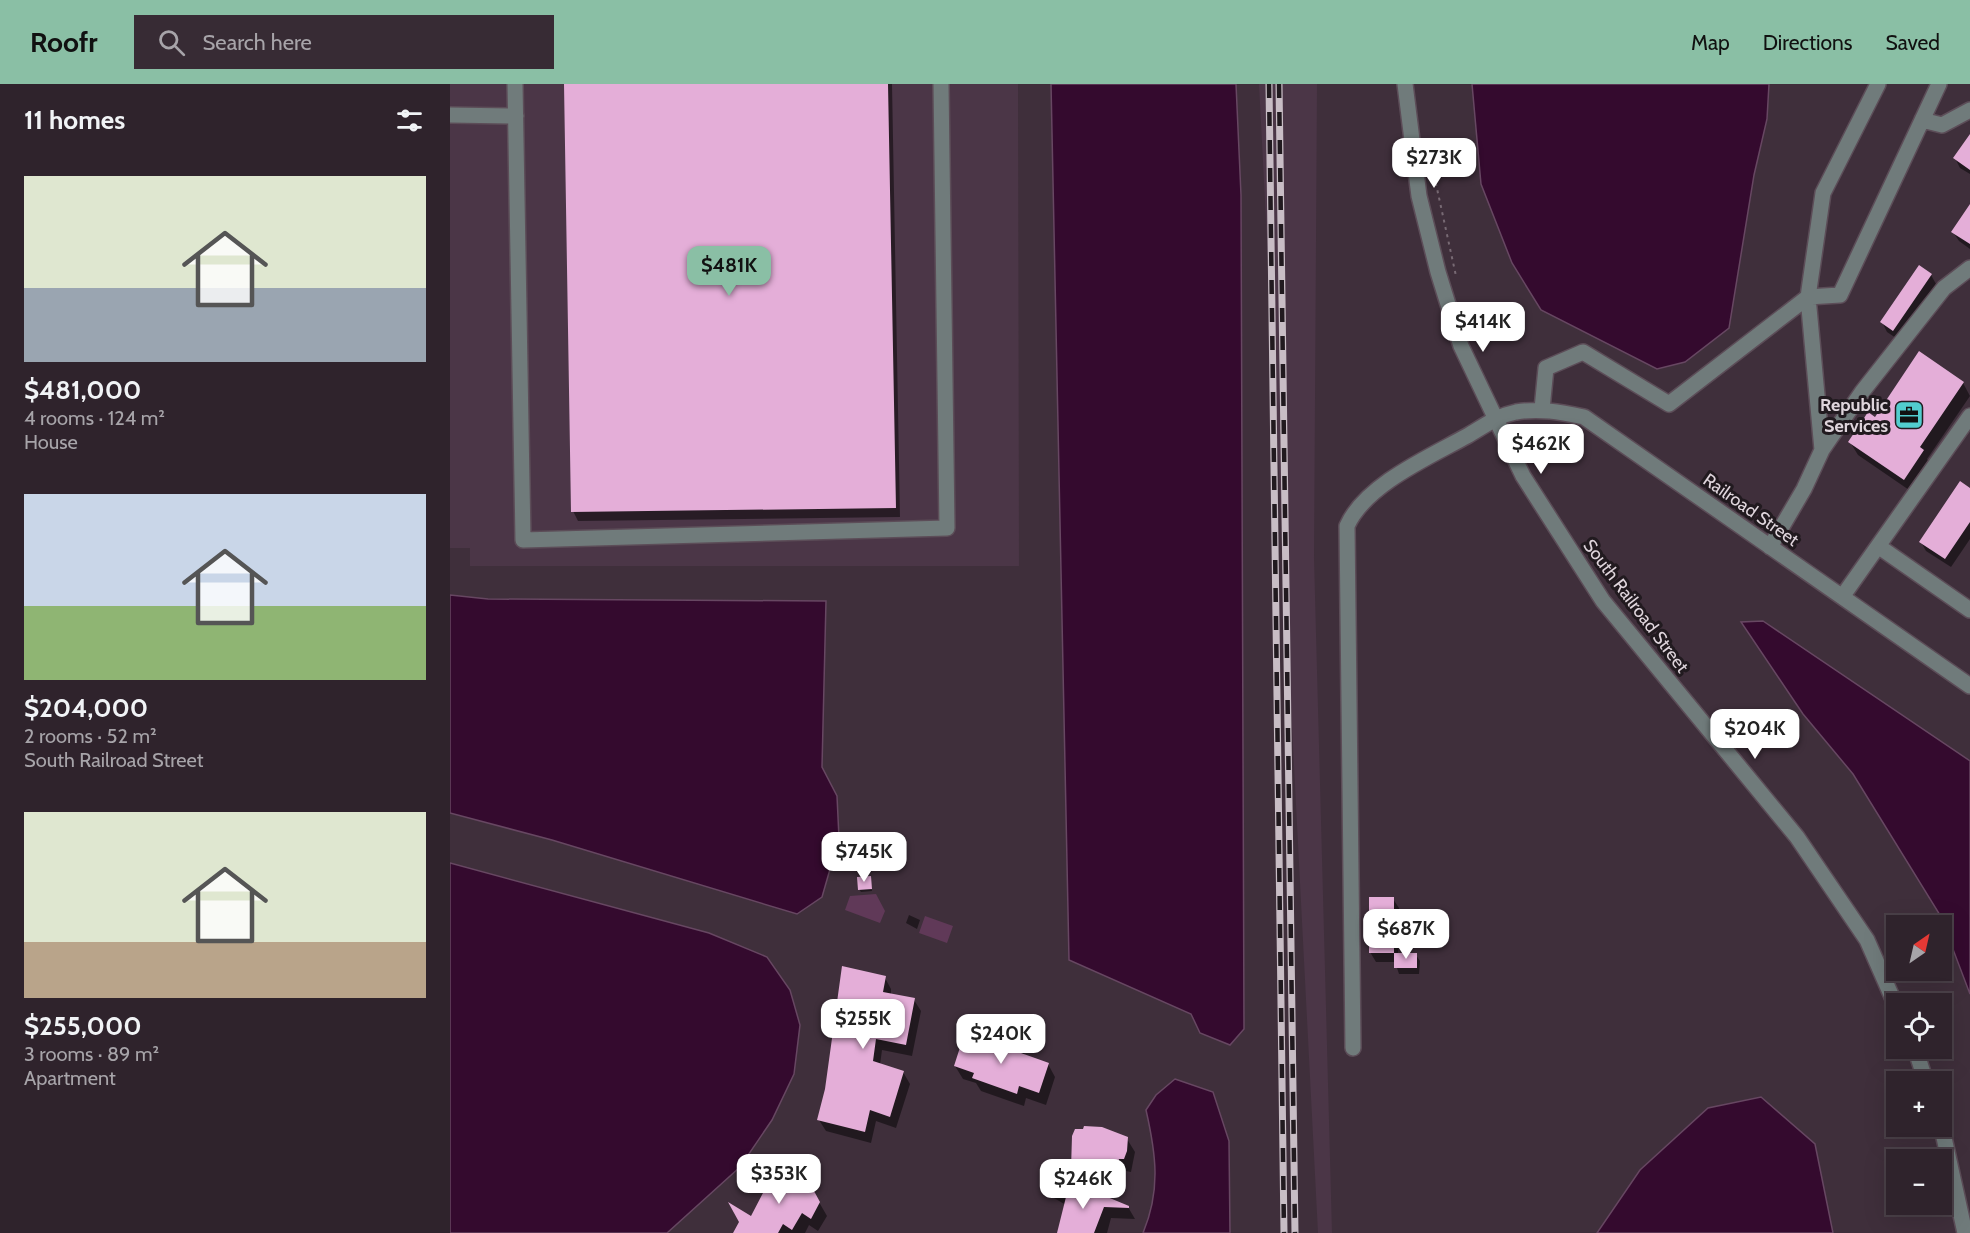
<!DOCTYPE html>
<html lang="en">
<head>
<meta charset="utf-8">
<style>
	body { margin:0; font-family:Cabin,sans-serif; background:#372b34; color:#f1f3f6; height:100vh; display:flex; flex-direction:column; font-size:22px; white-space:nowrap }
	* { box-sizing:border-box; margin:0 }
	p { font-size:20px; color:#a7a4a9 }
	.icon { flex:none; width:33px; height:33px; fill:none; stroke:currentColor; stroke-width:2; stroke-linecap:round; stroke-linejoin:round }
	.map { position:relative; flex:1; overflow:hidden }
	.sheet { display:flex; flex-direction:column; background:#2f232c; width:450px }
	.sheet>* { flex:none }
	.needle { width:39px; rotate:34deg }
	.controls { position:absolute; left:1436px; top:831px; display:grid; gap:12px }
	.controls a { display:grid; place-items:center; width:66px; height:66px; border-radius:0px; background:#2f232c; box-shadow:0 6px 24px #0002,0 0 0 2px #4a4048; font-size:30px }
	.price { position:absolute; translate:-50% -51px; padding:0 14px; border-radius:12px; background:#fff; color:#222; font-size:20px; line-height:39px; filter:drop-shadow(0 2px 3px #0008) }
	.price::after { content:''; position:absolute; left:50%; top:36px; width:18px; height:14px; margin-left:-9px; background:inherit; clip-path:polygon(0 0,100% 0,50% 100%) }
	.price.current { background:#8abfa5; color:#111 }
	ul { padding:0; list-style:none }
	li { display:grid; align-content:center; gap:12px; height:318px; padding:0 24px }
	li span { display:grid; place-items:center; height:186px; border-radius:0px; color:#555 }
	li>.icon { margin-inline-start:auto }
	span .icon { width:108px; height:108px; fill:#fffc; stroke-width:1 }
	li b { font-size:26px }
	h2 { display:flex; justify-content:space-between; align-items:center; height:72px; padding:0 24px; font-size:26px }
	header { display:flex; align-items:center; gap:36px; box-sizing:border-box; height:84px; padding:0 30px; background:#8abfa5; color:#111 }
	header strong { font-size:28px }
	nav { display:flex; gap:33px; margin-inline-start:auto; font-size:21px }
	.search { width:420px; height:54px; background:#372b34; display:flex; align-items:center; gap:15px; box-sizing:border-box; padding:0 21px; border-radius:0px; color:#a7a4a9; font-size:22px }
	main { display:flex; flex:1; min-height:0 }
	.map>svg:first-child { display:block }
	.built { fill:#4b3647 }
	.green { fill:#603958 }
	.water { fill:#340a2e; stroke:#674762; stroke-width:1.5 }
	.shadow { fill:#0007 }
	.building { fill:#e4aed8 }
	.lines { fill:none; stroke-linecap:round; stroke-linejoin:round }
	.minor-casing { stroke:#5c4d58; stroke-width:18 }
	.path { stroke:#786a74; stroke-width:2; stroke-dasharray:3 4.5; stroke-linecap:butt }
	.minor { stroke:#707b7b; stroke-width:15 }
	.rail-casing { stroke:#c8bdc5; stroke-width:7 }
	.rail { stroke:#211a1f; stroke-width:4.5; stroke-dasharray:14; stroke-linecap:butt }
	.labels { text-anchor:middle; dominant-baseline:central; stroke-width:6; stroke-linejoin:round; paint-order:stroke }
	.poi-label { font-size:18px; font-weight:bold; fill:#dfd5dc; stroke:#211a1f; text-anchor:end }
	.street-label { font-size:18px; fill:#dfd5dc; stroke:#211a1f }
</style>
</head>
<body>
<header>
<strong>Roofr</strong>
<div class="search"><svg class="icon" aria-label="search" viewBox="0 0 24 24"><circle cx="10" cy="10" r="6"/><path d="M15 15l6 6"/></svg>Search here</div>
<nav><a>Map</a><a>Directions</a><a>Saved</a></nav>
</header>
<main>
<section class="sheet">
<h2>11 homes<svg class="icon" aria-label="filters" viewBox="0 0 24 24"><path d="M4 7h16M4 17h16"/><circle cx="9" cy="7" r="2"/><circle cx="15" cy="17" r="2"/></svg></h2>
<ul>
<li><span style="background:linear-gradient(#dfe7d0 60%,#9aa5b1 0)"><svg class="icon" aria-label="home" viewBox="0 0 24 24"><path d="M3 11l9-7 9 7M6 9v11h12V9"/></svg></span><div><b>$481,000</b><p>4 rooms · 124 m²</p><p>House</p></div></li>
<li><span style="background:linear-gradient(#c9d6e8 60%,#8fb573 0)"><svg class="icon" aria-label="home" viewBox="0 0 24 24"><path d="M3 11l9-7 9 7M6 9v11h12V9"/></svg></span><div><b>$204,000</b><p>2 rooms · 52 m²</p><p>South Railroad Street</p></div></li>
<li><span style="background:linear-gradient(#dfe7d0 70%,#b9a48a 0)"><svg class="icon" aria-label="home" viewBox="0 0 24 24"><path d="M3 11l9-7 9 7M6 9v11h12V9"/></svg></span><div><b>$255,000</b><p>3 rooms · 89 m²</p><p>Apartment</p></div></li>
</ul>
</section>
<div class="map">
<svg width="1520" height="1149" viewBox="0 0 1520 1149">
	<rect width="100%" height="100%" fill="#3f2f3b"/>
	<!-- built -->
	<path class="built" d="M0,0H568L569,482H20V464H0Z
		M809,0H867L864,474L882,1149H868Z"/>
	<!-- green -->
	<path class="green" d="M426,810L435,827L430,839L395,826L400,812Z
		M475,832L503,842L497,859L469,849Z"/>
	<!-- water -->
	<path class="water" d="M601,0H786L791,111L794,945L780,961L750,949L741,930L619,876Z
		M1022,0H1319L1317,35L1304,91L1279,244L1235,278L1207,285L1091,226L1062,179L1031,100Z
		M0,511L38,515L376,517L372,683L387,712L389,754L372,813L347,830L102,756L0,729Z
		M1313,537L1520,677V910L1490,831L1403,690L1353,630L1291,538Z
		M0,779L259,849L317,873L340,906L350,941L344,990L322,1036L290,1083L217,1149H0Z
		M725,995L763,1008L779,1057L780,1149H693C711,1106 706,1070 696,1026L706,1011Z
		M1311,1013L1365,1060L1383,1149H1147L1190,1086L1258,1024Z"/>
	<!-- shadow -->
	<path class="shadow" d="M115,0H442L450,433L128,437L123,427Z
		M1520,52V90L1510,84L1505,74Z
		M1520,123V165L1509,157L1503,148Z
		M1481,191L1486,200L1449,256L1437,248L1432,238Z
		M1513,299L1520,312L1477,375L1480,380L1462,408L1408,371L1400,358L1425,335Z
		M1520,406V455L1501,483L1476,467L1471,458Z
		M420,794L422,807L411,808L409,805Z
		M943,815L949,824L948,870L966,871L970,877L969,890H949L945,878H926L920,868Z
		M459,831L470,836L467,845L456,839Z
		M435,894L441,905V911L464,916L471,927L462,972L432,966L430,981L453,988L460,1000L446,1044L426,1037L421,1059L376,1047L369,1036Z
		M544,963L572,965L576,973L598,980L605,993L596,1021L576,1014L574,1022L531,1007L526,999L513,995L505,982Z
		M634,1047L677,1055L685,1068L681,1088L676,1087L672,1108L652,1107L630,1098L623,1085Z
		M358,1099L377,1132L368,1147L359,1141L355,1149H284L301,1134Z
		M598,1105L638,1107L678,1123L685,1135L661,1134L657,1149H608L616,1121L604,1114Z"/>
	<!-- building -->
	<path class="building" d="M114,0H438L446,424L121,428Z
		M1520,50V86L1503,74Z
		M1520,120V160L1501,148Z
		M1469,181L1482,190L1443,247L1430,238Z
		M1469,267L1514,298L1470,363L1474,366L1454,396L1398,358L1418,328L1425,333Z
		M1510,397L1520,404V438L1495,475L1469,458Z
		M421,792L422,805L408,806L407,793Z
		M919,813H944V869H919Z
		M944,869H967V884H944Z
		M392,882L436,892L433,908L465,914L456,961L426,955L423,977L454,987L440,1033L420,1026L415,1048L367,1036L375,1005Z
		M514,951L543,961L545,954L573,964L571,969L599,979L589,1009L569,1002L567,1010L522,994L524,989L504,982Z
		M634,1042L652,1043L678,1053L677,1067L674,1075H669L665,1095L643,1094L621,1085L622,1052L625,1045H633Z
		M330,1080L359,1098L370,1118L361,1135L352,1129L342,1146L333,1140L328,1149H283L289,1138L278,1118L301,1132L314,1107L324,1101L321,1096Z
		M596,1103L638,1105L679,1122V1124L654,1123L644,1149H607L616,1113Z"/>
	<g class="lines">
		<!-- minor casing -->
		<g class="minor-casing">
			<path id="minor" d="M65,0L73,456L497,444L491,0
				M955,0L969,112L988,188L1011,262L1073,392L1153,517L1347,753L1417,856L1446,922
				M0,31L66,32
				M1472,36L1492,41L1520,26
				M1092,325L1096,284L1133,268L1219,320L1358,213L1373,109L1428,0
				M1372,366L1358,213L1390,211L1489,0
				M1428,462L1520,526
				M1320,463L1354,405L1372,366L1412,308L1494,204L1520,184
				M1392,513L1520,332
				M903,964L897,442C915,401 979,373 1017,352C1033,343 1046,332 1066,328C1090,324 1110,328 1134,333L1520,602
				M1465,964L1476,998
				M1491,1040L1515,1149"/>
		</g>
		<!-- path -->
		<path class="path" d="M981,77L1006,192
			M1069,342L1074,357
			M1491,1009L1496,1027"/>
		<!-- minor -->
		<use href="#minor" class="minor"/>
		<!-- rail casing -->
		<g class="rail-casing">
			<path id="rail" d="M819,0L834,1149
				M829,0L845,1149"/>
		</g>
		<!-- rail -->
		<use href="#rail" class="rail"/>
	</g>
	<!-- icons -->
	<defs>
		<g id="office-square" transform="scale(1.5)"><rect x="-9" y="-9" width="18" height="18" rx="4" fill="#52cdce" stroke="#211a1f"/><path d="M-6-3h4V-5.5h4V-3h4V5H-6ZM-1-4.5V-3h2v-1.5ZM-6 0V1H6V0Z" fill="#111"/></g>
	</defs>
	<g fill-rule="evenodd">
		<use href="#office-square" x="1459" y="331"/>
	</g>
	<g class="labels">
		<!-- poi labels -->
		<g class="poi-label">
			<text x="1438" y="321">Republic<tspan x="1438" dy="21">Services</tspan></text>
		</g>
		<!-- street labels -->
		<g class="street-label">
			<text transform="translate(1301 426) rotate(35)">Railroad Street</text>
			<text transform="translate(1186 522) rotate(53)">South Railroad Street</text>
		</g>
	</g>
</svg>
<div class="controls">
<a><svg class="needle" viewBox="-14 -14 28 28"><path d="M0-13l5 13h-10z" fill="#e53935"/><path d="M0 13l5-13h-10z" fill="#a7a4a9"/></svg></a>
<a><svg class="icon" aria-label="locate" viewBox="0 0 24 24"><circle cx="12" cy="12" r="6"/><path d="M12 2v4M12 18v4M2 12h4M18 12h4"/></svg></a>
<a>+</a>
<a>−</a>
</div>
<b class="price" style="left:984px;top:105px">$273K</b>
<b class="price current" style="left:279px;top:213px">$481K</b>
<b class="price" style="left:1033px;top:269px">$414K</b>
<b class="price" style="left:1091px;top:391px">$462K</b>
<b class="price" style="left:1305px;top:676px">$204K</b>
<b class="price" style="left:414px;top:799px">$745K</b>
<b class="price" style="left:956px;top:876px">$687K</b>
<b class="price" style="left:413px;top:966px">$255K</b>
<b class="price" style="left:551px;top:981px">$240K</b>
<b class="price" style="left:329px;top:1121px">$353K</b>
<b class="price" style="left:633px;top:1126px">$246K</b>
</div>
</main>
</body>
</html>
